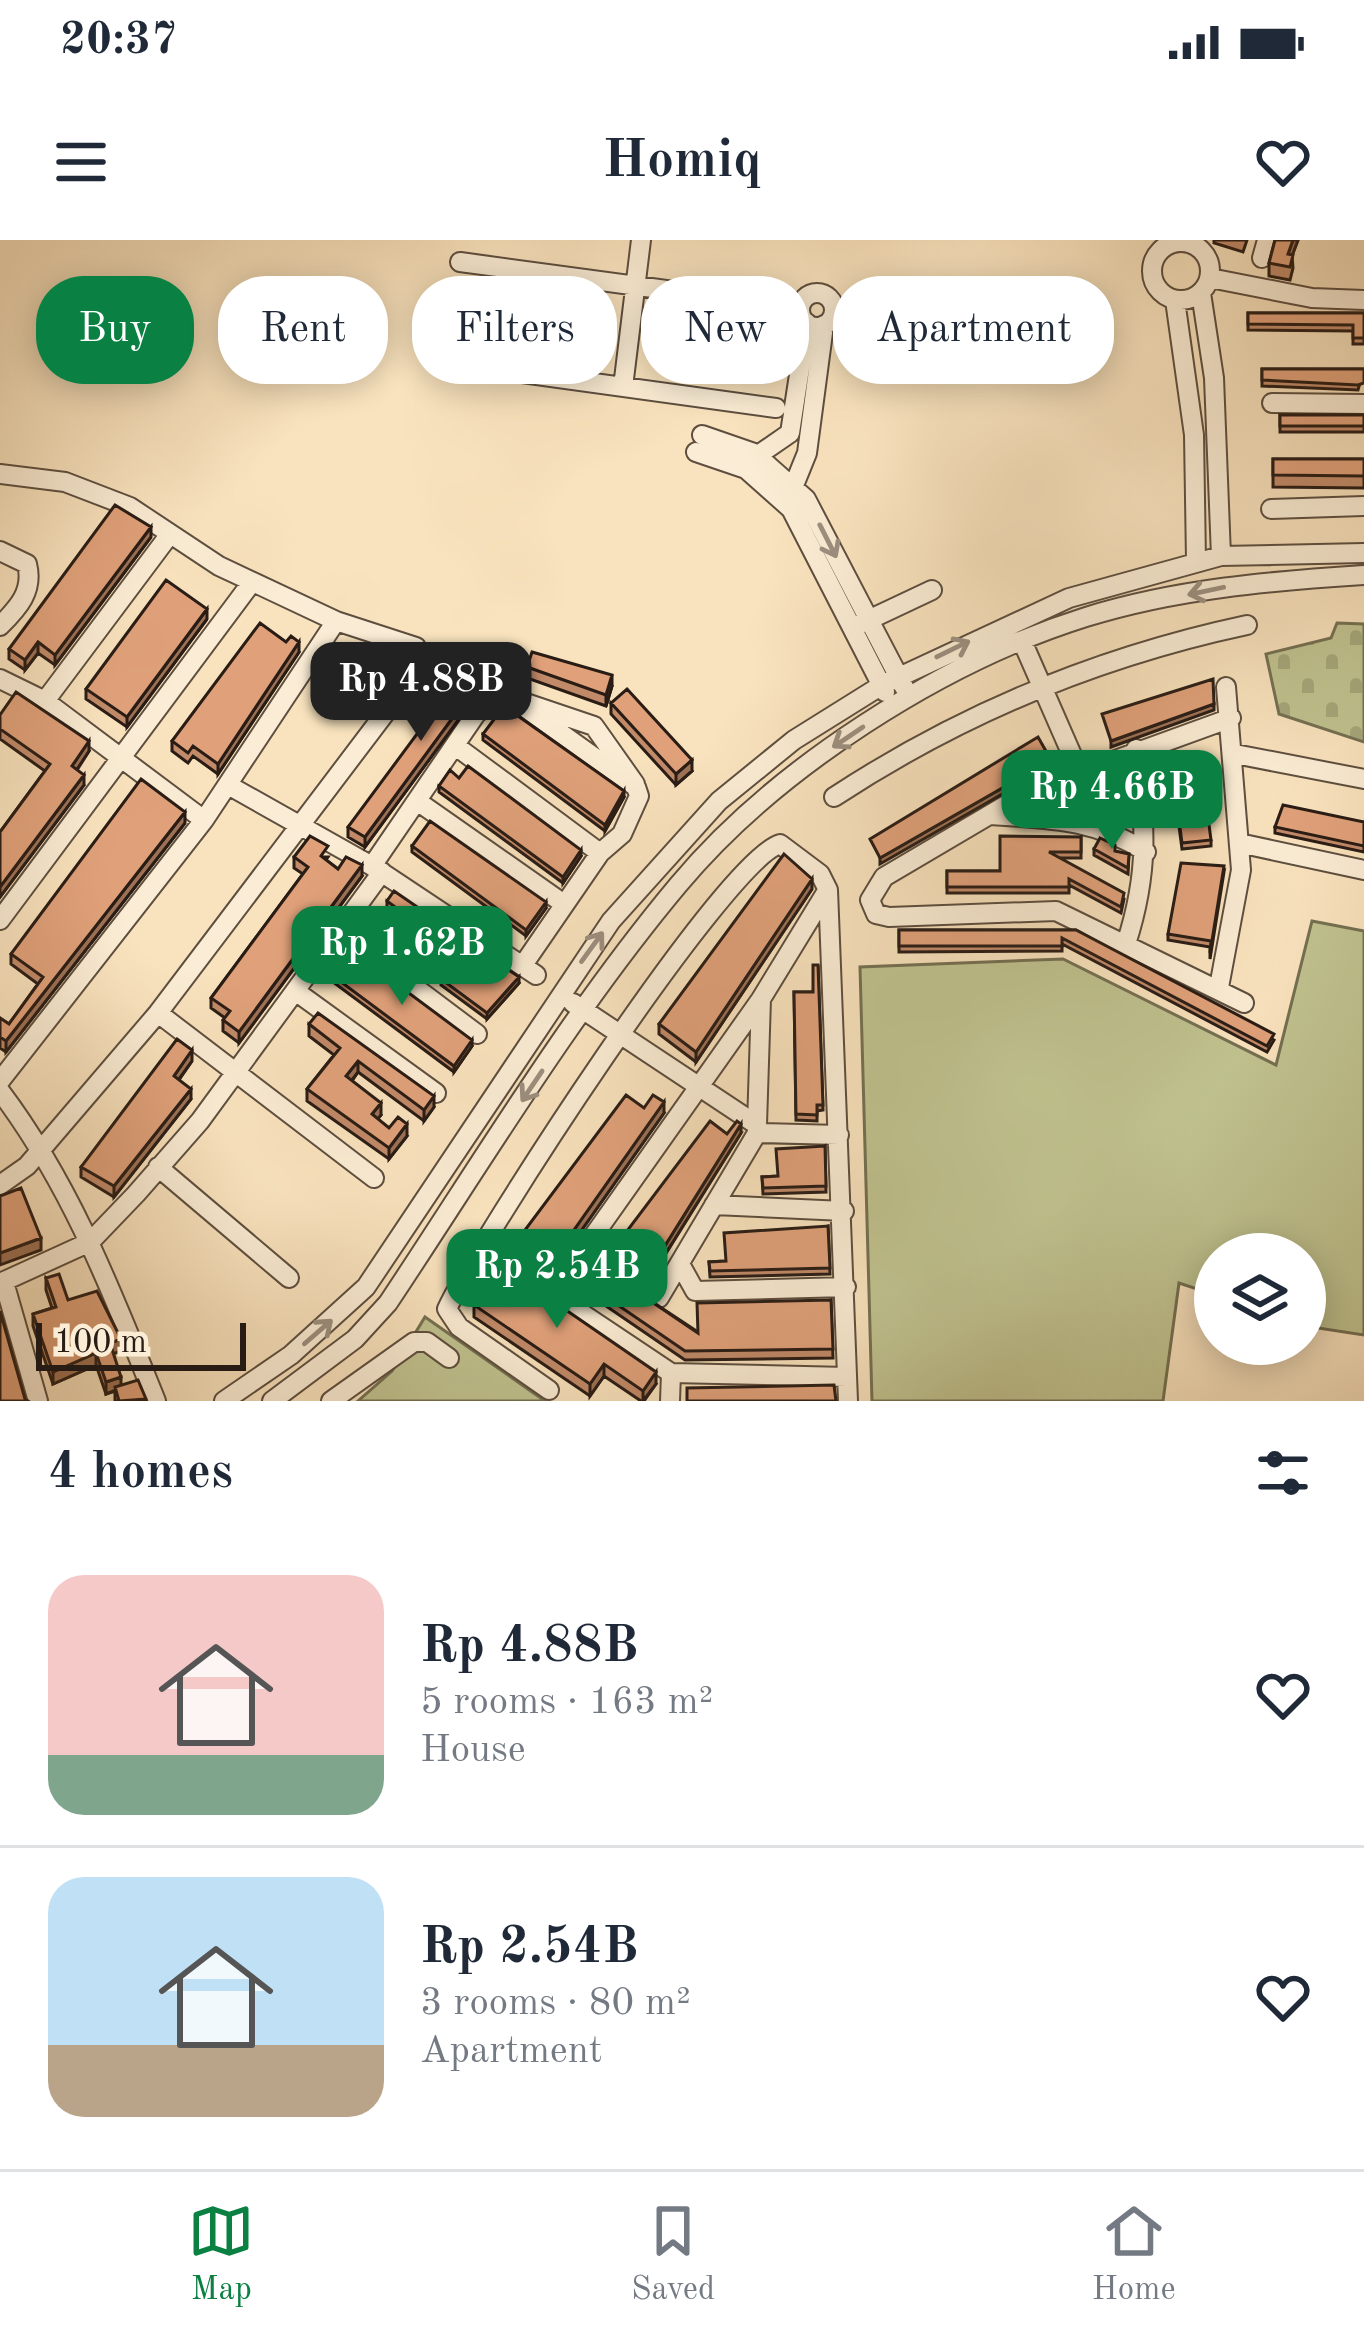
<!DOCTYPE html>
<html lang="en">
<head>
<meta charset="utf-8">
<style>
	body { margin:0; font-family:"Old Standard TT",serif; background:#f2f2f3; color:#1f2937; height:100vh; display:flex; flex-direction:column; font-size:45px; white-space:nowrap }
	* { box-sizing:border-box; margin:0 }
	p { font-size:39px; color:#747a83 }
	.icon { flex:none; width:66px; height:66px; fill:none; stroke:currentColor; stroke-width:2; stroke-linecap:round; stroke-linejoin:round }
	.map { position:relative; height:1161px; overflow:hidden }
	.sheet { display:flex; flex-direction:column; background:#fff; flex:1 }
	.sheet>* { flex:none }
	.banner { position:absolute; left:36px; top:36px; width:1293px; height:108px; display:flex; gap:24px }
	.controls { position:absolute; left:1194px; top:993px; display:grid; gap:24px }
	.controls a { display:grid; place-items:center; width:132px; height:132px; border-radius:50%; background:#fff; box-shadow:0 6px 30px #0003; font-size:60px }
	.scale { position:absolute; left:36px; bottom:30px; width:210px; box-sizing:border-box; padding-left:12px; border:6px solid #291c15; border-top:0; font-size:33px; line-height:42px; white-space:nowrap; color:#291c15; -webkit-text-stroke:9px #fbedd5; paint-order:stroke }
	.price { position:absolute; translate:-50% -102px; padding:0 27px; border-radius:24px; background:#0b8043; color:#fff; font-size:39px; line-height:78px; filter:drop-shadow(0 3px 6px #0008) }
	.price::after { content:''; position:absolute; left:50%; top:72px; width:36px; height:27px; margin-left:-18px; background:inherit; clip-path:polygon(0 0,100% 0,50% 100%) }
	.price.active { background:#222; color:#fff }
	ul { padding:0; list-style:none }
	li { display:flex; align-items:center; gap:36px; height:300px; padding:0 48px }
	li+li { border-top:3px solid #e0e1e3 }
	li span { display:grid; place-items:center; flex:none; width:336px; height:240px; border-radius:36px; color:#555 }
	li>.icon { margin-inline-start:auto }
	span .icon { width:144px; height:144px; fill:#fffc; stroke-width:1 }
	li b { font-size:51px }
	h2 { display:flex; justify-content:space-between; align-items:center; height:144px; padding:0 48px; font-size:51px }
	.chip { padding:0 42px; border-radius:48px; background:#fff; box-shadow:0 6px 30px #0003; font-size:42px; line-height:108px }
	.chip.active { background:#0b8043; color:#fff }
	.status { display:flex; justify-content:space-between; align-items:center; height:84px; padding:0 60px; background:#fff; direction:ltr }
	.status svg { height:33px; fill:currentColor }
	header { display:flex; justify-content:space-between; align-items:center; height:156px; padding:0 48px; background:#fff; font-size:54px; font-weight:600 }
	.dock { display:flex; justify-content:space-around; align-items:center; height:168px; border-top:3px solid #e0e1e3; background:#fff; font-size:33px; color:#747a83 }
	.dock a { display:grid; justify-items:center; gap:6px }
	.dock .active { color:#0b8043 }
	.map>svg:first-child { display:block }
	.green { fill:#c0c390; stroke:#747052; stroke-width:3 }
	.cemetery { fill:url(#cemetery-stones); stroke:#747052; stroke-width:3 }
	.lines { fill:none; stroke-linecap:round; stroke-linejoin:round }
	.minor-casing { stroke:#5d4e3f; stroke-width:22 }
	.minor { stroke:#fbedd5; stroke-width:18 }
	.wall { fill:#c18a69; stroke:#291c15; stroke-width:3 }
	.shaded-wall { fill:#9d7155; stroke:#291c15; stroke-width:3 }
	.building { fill:#e0a17a; stroke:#291c15; stroke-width:3 }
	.oneway { stroke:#9c8f7f }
</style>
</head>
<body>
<div class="status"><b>20:37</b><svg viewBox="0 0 49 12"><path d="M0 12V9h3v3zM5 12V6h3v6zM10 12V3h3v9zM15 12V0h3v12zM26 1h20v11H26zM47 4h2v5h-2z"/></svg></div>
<header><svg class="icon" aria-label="menu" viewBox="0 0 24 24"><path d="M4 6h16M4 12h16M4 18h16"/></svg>Homiq<svg class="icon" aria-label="heart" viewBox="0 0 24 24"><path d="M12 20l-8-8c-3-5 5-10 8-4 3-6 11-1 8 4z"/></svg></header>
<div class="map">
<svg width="1364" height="1161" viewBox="0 0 1364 1161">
	<defs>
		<pattern id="cemetery-stones" width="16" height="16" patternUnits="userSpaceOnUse" patternTransform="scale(3)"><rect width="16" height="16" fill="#c0c390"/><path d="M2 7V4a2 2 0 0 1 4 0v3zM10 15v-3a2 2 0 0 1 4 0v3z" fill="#a5a77b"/></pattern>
	</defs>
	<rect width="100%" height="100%" fill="#f9e3be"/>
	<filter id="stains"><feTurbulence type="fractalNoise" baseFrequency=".00167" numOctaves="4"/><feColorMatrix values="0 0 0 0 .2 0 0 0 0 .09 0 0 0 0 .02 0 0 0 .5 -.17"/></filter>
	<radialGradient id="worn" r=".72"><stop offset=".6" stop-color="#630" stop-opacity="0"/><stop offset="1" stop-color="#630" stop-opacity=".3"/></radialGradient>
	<!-- green -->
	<path class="green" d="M1312,681L1364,691V1095L1305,1086V1014H1215V1055L1179,1043L1163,1161H872L860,727L1063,719L1276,825Z
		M425,1077L545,1161H358L392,1131Z"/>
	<!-- cemetery -->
	<path class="cemetery" d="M1337,383L1364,384V502L1279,474L1266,414L1331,398Z"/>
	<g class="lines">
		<!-- minor casing -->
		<g class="minor-casing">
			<path id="minor" d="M1152 31a29 29 0 1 1 58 0a29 29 0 1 1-58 0Z
				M1262,18L1267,0
				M460,22L800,68
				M1210,38L1312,58L1364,60
				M1201,53L1214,138L1221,316
				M800 70a17 17 0 1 1 34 0a17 17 0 1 1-34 0Z
				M1175,60L1194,195L1196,321
				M449,123L776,168
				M623,147L641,0
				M1272,163L1364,164
				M702,195L754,213L806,259L904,447
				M696,212L746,229L791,269L885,452
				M751,220L790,193L807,83
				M0,234L65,242L130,267L219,326L336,381L204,580L0,841
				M790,255L807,213L824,85
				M1271,269L1364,266
				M0,311L27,324C34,351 18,368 0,386
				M862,383L932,350
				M1023,403L1079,531
				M0,439L45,461L204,580
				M517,460L594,486L635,544
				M45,461L170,294
				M1231,478L1030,551L884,637L870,660L876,674L889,677L1056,671L1244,763
				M457,507L600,613
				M1235,514L1364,539
				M228,545L372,626L536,735
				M834,557C962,473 1097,417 1247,385
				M417,561L564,664
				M991,575C1050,579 1096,579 1146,612
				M1239,603L1364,630
				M372,626L476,474L494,458L513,459L636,547L639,556L622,594L600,613L523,725
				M0,680L252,342
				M340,691L477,794
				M1126,704C1150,630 1145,584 1136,509
				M1219,747L1241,630L1226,447
				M298,753L436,853
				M573,763L757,885V893
				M158,773L374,938
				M0,851C71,945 112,1052 156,1161
				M757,885L761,759
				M757,893L839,895
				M158,927L289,1038
				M0,945L27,926L158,773L423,423L416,407L336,381
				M714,965L844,971
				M484,1008L671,1133L670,1161
				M680,1024L695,1051L846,1047
				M4,1042L38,1161
				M0,1043L90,1002L136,954L200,881L382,632
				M553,1053L761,759L827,651
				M659,1058L757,893
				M671,1133L847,1137
				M549,1150L459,1087L447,1069C479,1000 724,621 780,604L820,634L828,650L848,1161
				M224,1161L291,1115L366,1047L611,681L719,561L794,500L882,445L1069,358L1221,316L1364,313
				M272,1161L355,1099L388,1063C482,922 570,774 679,644C776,528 942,422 1086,377C1176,349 1270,341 1364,335
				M331,1161L414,1102H427L449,1118"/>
		</g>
		<!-- minor -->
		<use href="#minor" class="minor"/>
	</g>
	<!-- wall -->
	<path class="wall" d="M1214,0H1247L1243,12L1214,3Z
		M1275,0H1298L1292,15L1293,28L1290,40L1269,36V23Z
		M1248,73H1364V104H1353V91L1248,90Z
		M1262,129H1364L1358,150L1262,146Z
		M1280,175H1364V192H1280Z
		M1273,219H1364V248L1273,247Z
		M151,297L55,425L38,413L25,430L9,419V409Z
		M207,379L127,487L86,459V449Z
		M286,402L299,412L218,534L193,516L188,523L172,511V501Z
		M527,427L612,446L606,466L527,438Z
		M495,430L365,607L348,597V587Z
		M611,463L692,531L676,545L611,474Z
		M0,475L89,511L77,530L84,545L0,657V592L45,531L0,499Z
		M483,494L624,557L605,591L483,500Z
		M1171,525L1211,600V606L1182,609Z
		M439,546L581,616L563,643L439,552Z
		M1364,582V612L1275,593V587Z
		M185,583L6,812L0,808V778L9,784L38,744L11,724V714Z
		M1081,597V618H1060L1124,659L1121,673L1069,645V653H947V631H1000Z
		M412,606L546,668L526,696L412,612Z
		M1094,609L1129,614L1128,634L1094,615Z
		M294,617H328L326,620L338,629L362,636L239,803L223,791V780L225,778L211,768V758L303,634L294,628Z
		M1224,632L1210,719V707L1168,700V694Z
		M812,649L696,822L659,794V784Z
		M387,661L519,743L487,779L441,745V739L456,719L387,667Z
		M899,690H1076L1274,800L1267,812L1062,704V711L899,712Z
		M818,725L823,870L817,871V881L796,880L794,752H813Z
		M333,736L472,806L454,832L333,742Z
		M309,784L434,867L424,881L358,832L352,841L381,875L377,879L389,888L407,896L389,919L307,861V849L334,815L309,796Z
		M192,821L179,840L191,859L114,957L81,937V927Z
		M644,868L664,873L557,1025L522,1004V994Z
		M741,893L645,1047V1057L698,1092L831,1060L833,1118L685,1120L587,1053V1044L727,894Z
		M825,906L826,952L763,954L762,937L778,936Z
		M828,986L830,1034L710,1037L709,1022L725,1021Z
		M46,1038L121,1111L113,1113L121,1145L146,1161H115V1151L106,1154L96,1125L53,1144L33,1086V1074L52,1068L46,1050Z
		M474,1065L656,1144L644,1161H641L604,1136L590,1156L474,1077Z"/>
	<!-- shaded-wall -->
	<path class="shaded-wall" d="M1293,0H1298L1288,27V14Z
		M151,287V297L55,425V415Z
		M207,369V379L127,487V477Z
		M38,402V413L25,430V420Z
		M299,402V412L218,534V524Z
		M495,420V430L365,607V597Z
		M612,435V446L606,466V455Z
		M1214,464V470L1111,507V501Z
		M89,501V511L72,537V526Z
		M692,520V531L676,545V534Z
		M1051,520V526L880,624V618Z
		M84,535V545L0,657V647Z
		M624,551V557L605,591V585Z
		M185,572V583L6,812V801Z
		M581,610V616L563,643V637Z
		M362,625V636L239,803V792Z
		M812,639V649L696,822V812Z
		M546,662V668L526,696V690Z
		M519,737V743L487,779V773Z
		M472,800V806L454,832V826Z
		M192,810V821L174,846V836Z
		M358,821V832L346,848V836Z
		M191,849V859L114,957V946Z
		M434,856V867L424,881V870Z
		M664,862V873L557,1025V1014Z
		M381,863V875L372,886V874Z
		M407,884V896L389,919V908Z
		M741,884V893L641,1053V1044Z
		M41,998V1010L0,1025V1013Z
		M121,1099V1111L110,1115V1103Z
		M96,1113V1125L53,1144V1132Z
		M604,1124V1136L590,1156V1144Z
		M656,1132V1144L643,1161V1151Z
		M121,1137V1148L106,1154V1142Z"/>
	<!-- building -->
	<path class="building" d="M1275,0H1293L1288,14L1293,15L1290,27L1269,23Z
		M1248,73H1364V98H1353V85L1248,84Z
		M1262,129H1364V143L1358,145L1262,140Z
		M1280,175H1364V186H1280Z
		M1273,219H1364V236L1273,235Z
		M115,265L151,287L55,415L38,402L25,420L9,409Z
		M166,340L207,369L127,477L86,449Z
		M260,383L286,402L291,396L299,402L218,524L193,506L188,513L172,501Z
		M480,409L495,420L365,597L348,587Z
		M532,412L612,435L606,455L527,427Z
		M1213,439L1214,464L1111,501L1102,474Z
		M627,449L692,520L676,534L611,463Z
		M16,452L89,501L72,526L84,535L0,647V592L50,524L0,489V475Z
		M504,466L624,551L605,585L483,494Z
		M1038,497L1051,520L880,618L870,599Z
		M1200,516L1211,600L1182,603L1171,519Z
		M468,526L581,610L563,637L439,546L450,530L459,538Z
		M141,539L185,572L6,801L0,797V778L9,784L43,737L11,714Z
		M1283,565L1364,582V606L1275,587Z
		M430,581L546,662L526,690L412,606Z
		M310,596L328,606L321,616L338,629L346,617L362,625L239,792L223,780L230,771L211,758L308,627L294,617Z
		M1000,596L1081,597V612H1049L1124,653L1121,667L1069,639V647H947V631H1000Z
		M1100,598L1115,605V611L1129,614L1128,628L1094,609Z
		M784,614L812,639L696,812L659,784Z
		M1181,623L1224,626L1210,713L1211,701L1168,694Z
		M394,651L519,737L487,773L441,739L459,715L387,661Z
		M899,690H1076L1274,794L1267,806L1062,698V706H899Z
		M351,710L472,800L454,826L333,736Z
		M813,725H818L823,865H817V875L796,874L794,752H813Z
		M318,773L434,856L424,870L358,821L346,836L381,863L372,874L389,888L398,877L407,884L389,908L307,849L340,808L309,784Z
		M177,799L192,810L174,836L191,849L114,946L81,927Z
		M626,855L644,868L653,855L664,862L557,1014L522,994Z
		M710,881L727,894L737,881L741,884L641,1044L646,1047L640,1054L698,1093L697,1063L831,1060L833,1109L685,1111L587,1044Z
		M825,906L826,946L763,948L762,937L778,936L776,909Z
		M21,948L41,998L0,1013V956Z
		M828,986L830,1028L710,1031L709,1022L726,1021L724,993Z
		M502,1026L656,1132L643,1151L604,1124L590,1144L474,1065Z
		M59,1034L68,1060L97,1051L121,1099L110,1103L121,1137L106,1142L96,1113L53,1132L33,1074L56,1067L46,1038Z
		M0,1071L25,1159L28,1161H0Z
		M138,1140L146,1159L119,1161L115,1147Z
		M834,1145L836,1161H687V1148Z"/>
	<!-- one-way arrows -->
	<defs><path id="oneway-shaft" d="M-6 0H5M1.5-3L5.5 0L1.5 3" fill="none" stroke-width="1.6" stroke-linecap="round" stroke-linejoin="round" transform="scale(3)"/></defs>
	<g class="oneway">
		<use href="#oneway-shaft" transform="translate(828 301) rotate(63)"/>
		<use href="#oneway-shaft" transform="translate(1206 351) rotate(168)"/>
		<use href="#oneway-shaft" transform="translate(953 409) rotate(-26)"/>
		<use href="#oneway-shaft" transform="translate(848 497) rotate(146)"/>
		<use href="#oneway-shaft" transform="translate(592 707) rotate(-54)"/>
		<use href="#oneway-shaft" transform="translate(532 846) rotate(124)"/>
		<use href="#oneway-shaft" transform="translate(318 1092) rotate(-41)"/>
	</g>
	<rect width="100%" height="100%" filter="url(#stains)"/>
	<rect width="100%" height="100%" fill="url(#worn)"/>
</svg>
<div class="controls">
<a><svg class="icon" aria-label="layers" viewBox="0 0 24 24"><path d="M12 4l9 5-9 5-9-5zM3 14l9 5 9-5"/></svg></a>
</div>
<div class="scale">100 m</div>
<b class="price active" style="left:421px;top:504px">Rp 4.88B</b>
<b class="price" style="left:1112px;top:612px">Rp 4.66B</b>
<b class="price" style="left:402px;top:768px">Rp 1.62B</b>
<b class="price" style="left:557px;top:1091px">Rp 2.54B</b>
<div class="banner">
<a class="chip active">Buy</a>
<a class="chip">Rent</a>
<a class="chip">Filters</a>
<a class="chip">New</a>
<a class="chip">Apartment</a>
</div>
</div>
<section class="sheet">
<h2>4 homes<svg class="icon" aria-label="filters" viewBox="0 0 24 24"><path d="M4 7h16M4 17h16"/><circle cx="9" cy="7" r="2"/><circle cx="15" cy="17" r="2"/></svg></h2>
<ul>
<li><span style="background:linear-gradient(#f6c9c9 75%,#7fa58c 0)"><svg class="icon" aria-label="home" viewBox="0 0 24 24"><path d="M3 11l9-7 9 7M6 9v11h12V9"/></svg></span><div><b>Rp 4.88B</b><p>5 rooms · 163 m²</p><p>House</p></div><svg class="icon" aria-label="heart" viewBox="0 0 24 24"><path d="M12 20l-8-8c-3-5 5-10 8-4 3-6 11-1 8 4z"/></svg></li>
<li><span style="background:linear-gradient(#bfe0f5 70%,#b9a48a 0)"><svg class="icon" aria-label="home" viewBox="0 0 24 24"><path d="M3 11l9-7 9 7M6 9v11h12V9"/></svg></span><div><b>Rp 2.54B</b><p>3 rooms · 80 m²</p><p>Apartment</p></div><svg class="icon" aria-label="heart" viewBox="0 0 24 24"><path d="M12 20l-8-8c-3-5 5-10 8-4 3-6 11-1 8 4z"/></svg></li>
</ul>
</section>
<nav class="dock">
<a class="active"><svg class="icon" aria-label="map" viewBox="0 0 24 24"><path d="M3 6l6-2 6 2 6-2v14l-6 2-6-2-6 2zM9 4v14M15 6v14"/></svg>Map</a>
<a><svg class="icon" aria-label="saved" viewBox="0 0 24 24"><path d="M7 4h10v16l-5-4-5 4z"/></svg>Saved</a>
<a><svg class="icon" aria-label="home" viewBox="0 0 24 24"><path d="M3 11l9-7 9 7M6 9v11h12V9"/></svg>Home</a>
</nav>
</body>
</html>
